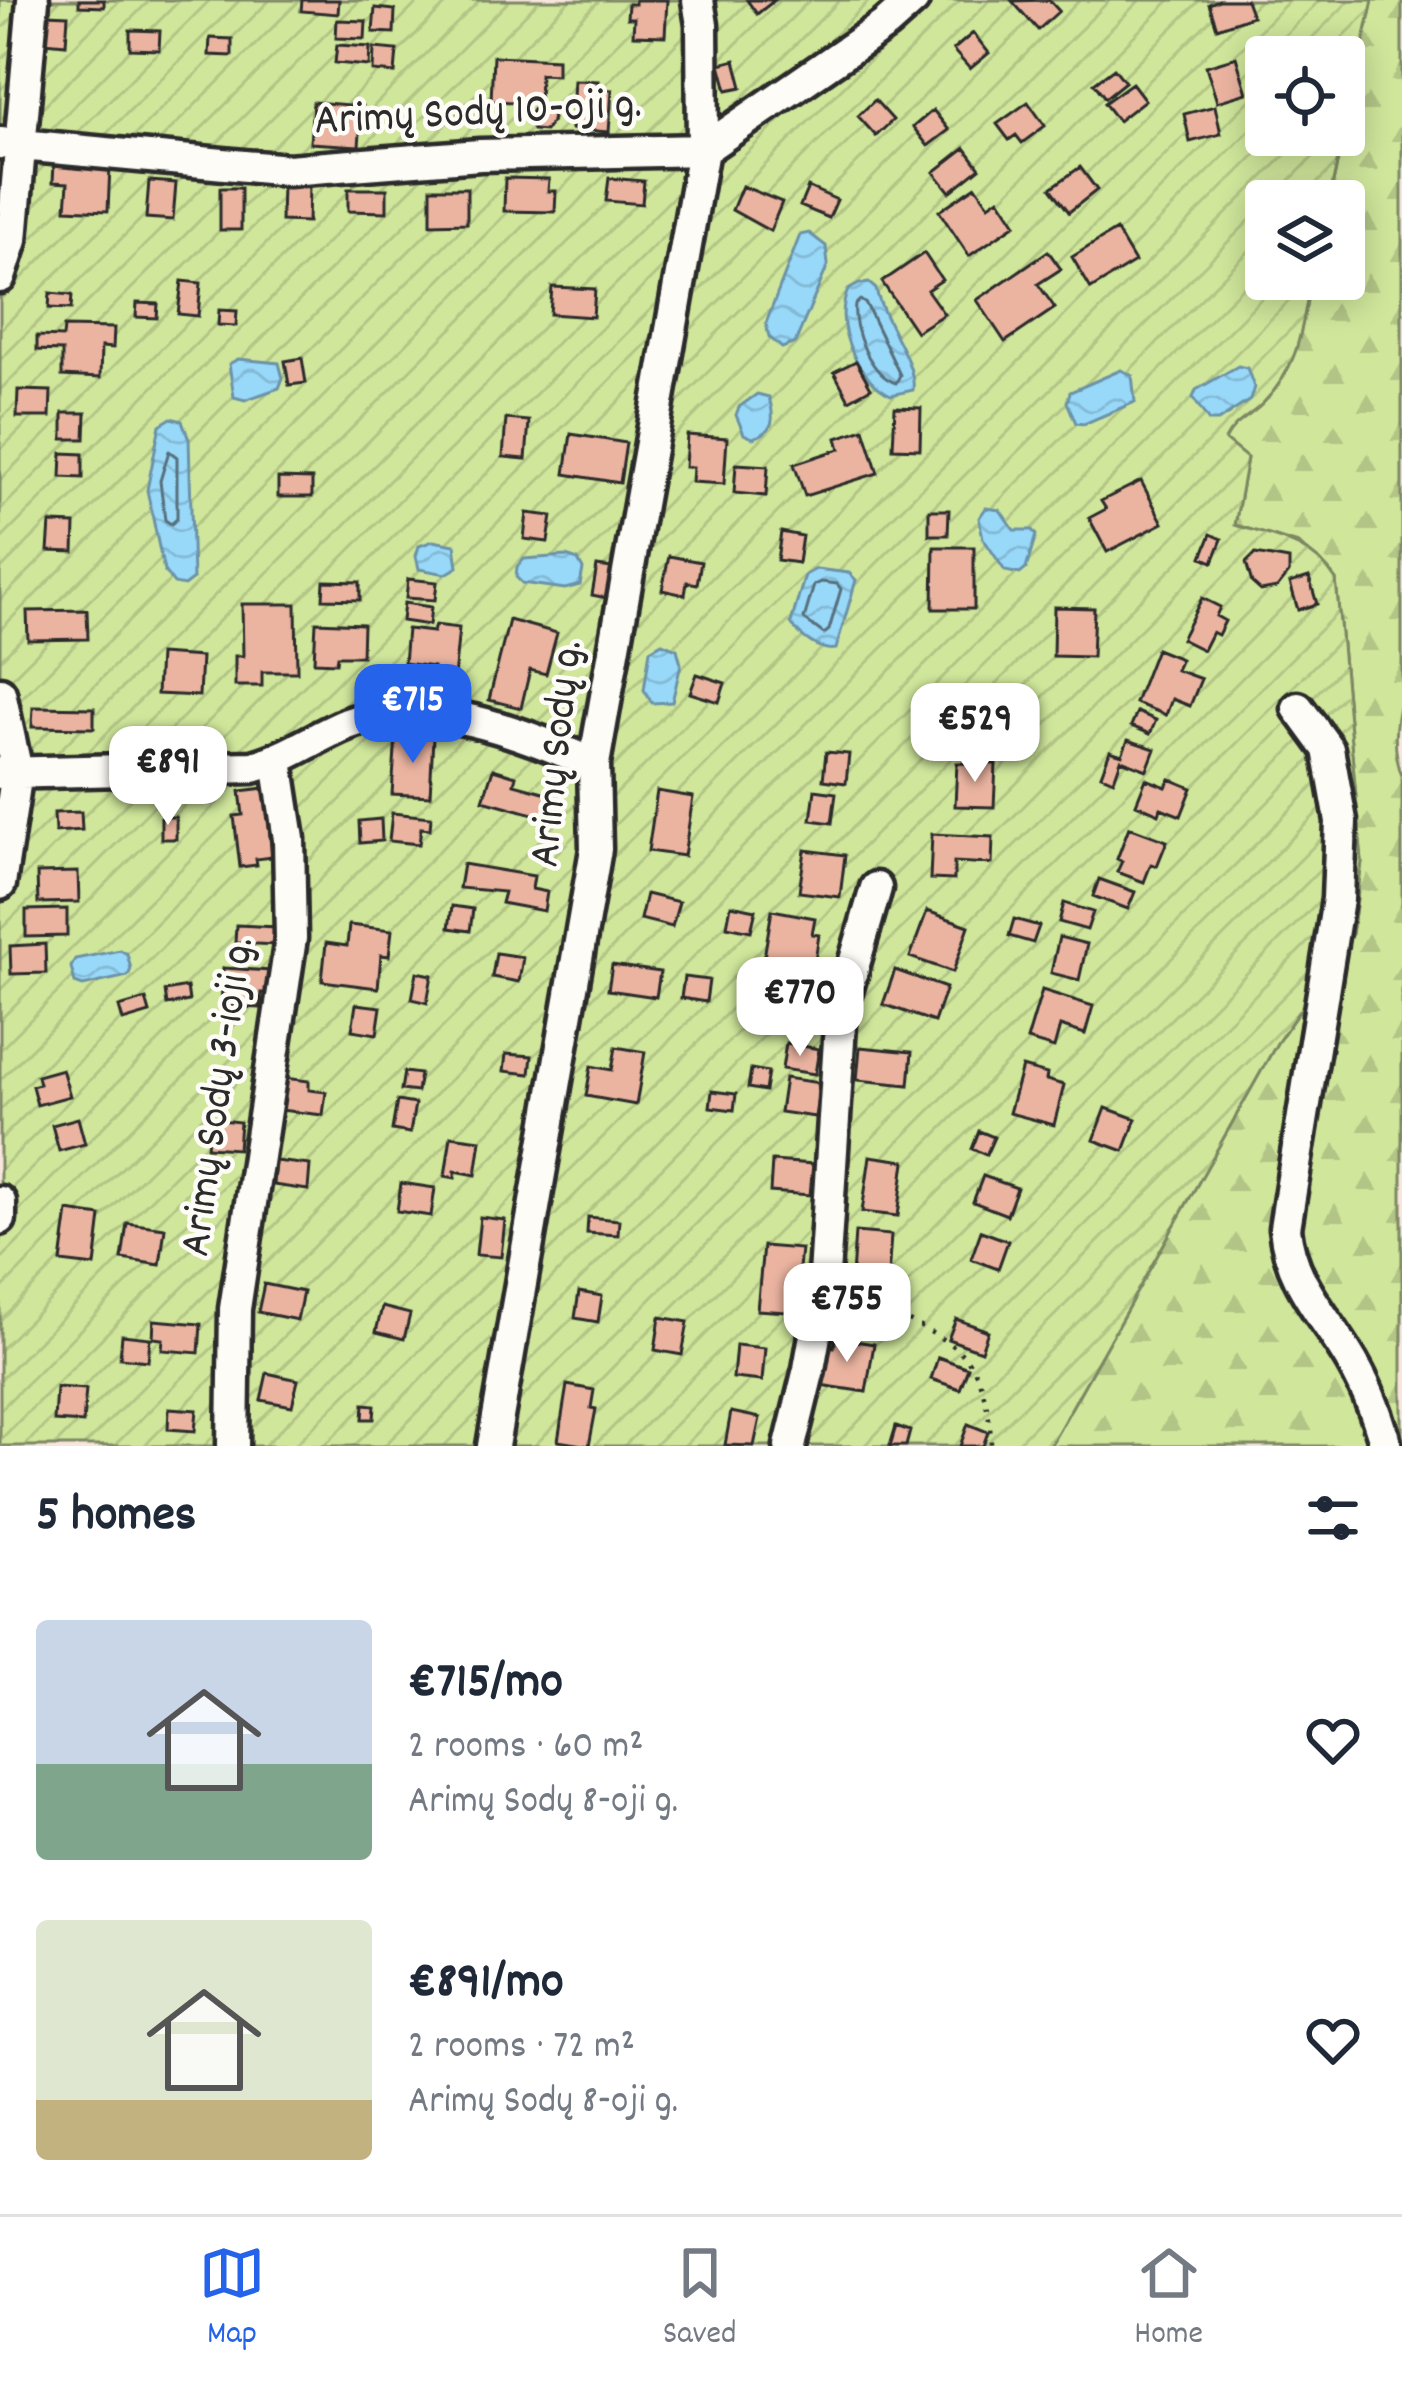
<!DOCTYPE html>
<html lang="en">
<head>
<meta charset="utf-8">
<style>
	body { margin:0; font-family:Dekko,sans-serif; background:#f6f6f7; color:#1f2937; height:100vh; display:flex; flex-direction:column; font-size:45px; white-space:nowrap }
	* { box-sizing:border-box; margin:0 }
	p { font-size:39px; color:#747a83 }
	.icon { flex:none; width:66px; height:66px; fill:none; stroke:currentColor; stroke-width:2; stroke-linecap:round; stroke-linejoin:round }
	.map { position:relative; height:1446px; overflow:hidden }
	.details { display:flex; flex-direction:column; background:#fff; flex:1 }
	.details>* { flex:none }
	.fabs { position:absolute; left:1245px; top:36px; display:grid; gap:24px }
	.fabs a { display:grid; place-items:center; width:120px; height:120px; border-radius:12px; background:#fff; box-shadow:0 6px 30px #0003; font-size:60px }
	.price { position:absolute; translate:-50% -102px; padding:0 27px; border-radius:24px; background:#fff; color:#222; font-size:39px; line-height:78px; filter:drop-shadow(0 3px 6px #0008) }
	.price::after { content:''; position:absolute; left:50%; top:72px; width:36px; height:27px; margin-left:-18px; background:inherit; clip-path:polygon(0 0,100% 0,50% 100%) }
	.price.current { background:#2563eb; color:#fff }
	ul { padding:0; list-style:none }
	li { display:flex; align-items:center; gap:36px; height:300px; padding:0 36px }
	li span { display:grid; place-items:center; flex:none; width:336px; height:240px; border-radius:12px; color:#555 }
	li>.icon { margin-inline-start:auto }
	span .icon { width:144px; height:144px; fill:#fffc; stroke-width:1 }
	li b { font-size:51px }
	h2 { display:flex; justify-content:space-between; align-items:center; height:144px; padding:0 36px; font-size:51px }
	.tab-bar { display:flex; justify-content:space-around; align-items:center; height:168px; border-top:3px solid #e0e1e3; background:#fff; font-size:33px; color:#747a83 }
	.tab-bar a { display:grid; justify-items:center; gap:6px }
	.tab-bar .current { color:#2563eb }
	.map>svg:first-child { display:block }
	.forest { fill:url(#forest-firs); stroke:#7d8863; stroke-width:3 }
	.garden { fill:url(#garden-furrows); stroke:#7d8863; stroke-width:3 }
	.water { fill:url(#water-waves); stroke:#6c93a7; stroke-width:3 }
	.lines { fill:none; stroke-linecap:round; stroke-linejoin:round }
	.shore { stroke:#57707d; stroke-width:3 }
	.building { fill:#ebb4a1; stroke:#2b2b2b; stroke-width:3 }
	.minor-casing { stroke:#2b2b2b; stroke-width:39 }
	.path { stroke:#2b2b2b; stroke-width:4.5; stroke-dasharray:3 9; stroke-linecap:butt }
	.minor { stroke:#fdfcf7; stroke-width:30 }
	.labels { text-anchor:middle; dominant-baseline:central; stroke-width:9; stroke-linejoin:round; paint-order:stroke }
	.street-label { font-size:45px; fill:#2b2b2b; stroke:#fdfcf7 }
</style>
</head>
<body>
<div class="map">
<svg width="1402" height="1446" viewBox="0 0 1402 1446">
	<defs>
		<pattern id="forest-firs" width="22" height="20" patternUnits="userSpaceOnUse" patternTransform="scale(3)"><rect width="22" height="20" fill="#cfe69b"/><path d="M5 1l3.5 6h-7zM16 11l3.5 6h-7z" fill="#b2c586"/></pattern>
		<pattern id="garden-furrows" width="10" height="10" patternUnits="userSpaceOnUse" patternTransform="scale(3)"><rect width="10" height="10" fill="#cfe69b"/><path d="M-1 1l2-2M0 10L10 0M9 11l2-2" fill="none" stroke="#b2c586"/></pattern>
		<pattern id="water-waves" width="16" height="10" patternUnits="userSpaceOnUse" patternTransform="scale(3)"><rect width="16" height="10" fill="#98d8f9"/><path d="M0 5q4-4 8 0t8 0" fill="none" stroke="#83bad6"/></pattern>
	</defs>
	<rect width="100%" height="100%" fill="#f8e6dd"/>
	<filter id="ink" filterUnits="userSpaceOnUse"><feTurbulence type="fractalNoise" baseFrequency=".00833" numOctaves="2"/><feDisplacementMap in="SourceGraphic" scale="24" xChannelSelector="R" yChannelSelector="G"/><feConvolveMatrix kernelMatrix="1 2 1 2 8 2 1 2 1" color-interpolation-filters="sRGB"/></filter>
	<g filter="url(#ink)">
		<!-- forest -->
		<path class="forest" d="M1373,0H1402V695C1394,722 1392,749 1402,776V1446H1050L1277,1043L1352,934L1362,862L1336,580L1299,544L1235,525L1247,458L1224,440C1234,421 1252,416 1265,401C1300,364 1301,327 1311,279H1344V201H1329Z"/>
		<!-- garden -->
		<path class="garden" d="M0,0H1373L1344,130V57H1266V135H1343L1329,201H1266V279H1311C1301,328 1301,363 1265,401C1252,416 1234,421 1225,440L1247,458L1235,525C1275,537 1313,543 1336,580L1362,862L1352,934L1277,1043L1050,1446H0Z"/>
		<!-- water -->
		<path class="water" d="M809,233L826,246L828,265L795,343L782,348L769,337L766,323L800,235Z
			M859,284L869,283L876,289C882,321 917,362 913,390L891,395C858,380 832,325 848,290Z
			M238,359L279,363L283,378L279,388L245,400L234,397L229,364Z
			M1238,366L1247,368L1254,387L1250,400L1218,421H1209L1193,398L1196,390Z
			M1121,370L1132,375L1135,402L1084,424L1076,423L1067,402L1070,392Z
			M757,394L769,397C775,419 775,431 753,438L744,434L736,415L739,407Z
			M171,418L182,421L189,439L193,579L184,586L174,584L164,571L147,490L160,425Z
			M986,508L1000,510L1014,530H1032L1036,535L1026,569L1020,574L1005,571L983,538L979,518Z
			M433,541L455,545L458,567L446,574L419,569L416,556L419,546Z
			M566,556L578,560L583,569L580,585L565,589L522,583L516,577L517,567L524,559Z
			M816,569L849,573L856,580L836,649C820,652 800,637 791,623L805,575Z
			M662,643L677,649L681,664L672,702L652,703L644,690L650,650Z
			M120,950L127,954L131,969L128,976L83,986L75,983L71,967L75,959Z"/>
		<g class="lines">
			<!-- shore -->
			<path class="shore" d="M860,300L866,304L900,375L896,383C871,375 852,330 855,305Z
				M169,451L177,457V519L171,524L165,520L160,481Z
				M821,582L837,584L841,589L829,630L824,634L804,619L814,585Z"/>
		</g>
		<!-- building -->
		<path class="building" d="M79,0H104V7L79,6Z
			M302,0H339L338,14L301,11Z
			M635,0H667L665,36L633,35L634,18H627L628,4H635Z
			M747,0H775L757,14Z
			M1049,0L1059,11L1038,30L1012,1Z
			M1219,0H1246L1252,16L1217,28L1209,4Z
			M375,8L395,10L394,33L373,32Z
			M46,14L68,15L66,44L44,42Z
			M337,20L366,21L365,39L336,38Z
			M130,30L160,31L159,50L130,49Z
			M973,33L989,53L970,69L953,50Z
			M210,38L232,39V56L209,55Z
			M337,45L370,47L369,66L335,63Z
			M374,48L397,50L395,73L373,71Z
			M493,56L557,59V75L540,74L539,103L491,101Z
			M1236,57L1247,93L1217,102L1206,66Z
			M735,60L742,87L727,90L720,64Z
			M1114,68L1125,82L1105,98L1094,83Z
			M574,80L598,81L597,89L612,90L609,132L571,129Z
			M1132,83L1145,100L1118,121L1104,103Z
			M875,100L893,120L876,136L858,116Z
			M313,102L362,106L359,146L310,143Z
			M1028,102L1045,126L1022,143L1016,135L1009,140L997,124Z
			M1215,106L1221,134L1190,142L1184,114Z
			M534,108H547L553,119L545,131L533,130L528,118Z
			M933,110L949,130L928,146L913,127Z
			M965,148L980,168L950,192L934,172Z
			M54,163L110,166L108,211L66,209L68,183L53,182Z
			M1080,167L1097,190L1069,212L1051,188Z
			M505,178L549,179L548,191H556L555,212L504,211Z
			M609,178L644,181L642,204L606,201Z
			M149,181L176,183L173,220L146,218Z
			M282,185L309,186L308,222L281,221Z
			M742,186L782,202L770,231L732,210Z
			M976,186L989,205L999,198L1016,224L969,256L939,211Z
			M808,187L837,200L829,218L800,206Z
			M220,188H241V230H220Z
			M431,188H467V223L431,224Z
			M348,189H387V212L348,211Z
			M1116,230L1135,262L1091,289L1072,257Z
			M1048,251L1061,269L1038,284L1055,308L1005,342L977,300Z
			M924,253L942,280L927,290L944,314L916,332L882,282Z
			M182,281L201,283L198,316L178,314Z
			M552,287L595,289L593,317L550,314Z
			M50,293L72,295L71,309L49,308Z
			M137,303L158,304L157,318L136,317Z
			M219,310L237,311L236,326L218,325Z
			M64,327L114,328L113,348L101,347L100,378L62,376V351L37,350V336L63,337Z
			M302,358L306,383L289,385L285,361Z
			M856,361L871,388L849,400L834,372Z
			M18,390L51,391L50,417H17Z
			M895,407L921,408L920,449L893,448Z
			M63,413H86L85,439H63Z
			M506,419L529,421L526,459L503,457Z
			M864,429L878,473L805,496L794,464L840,449L837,438Z
			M571,434L626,443L620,483L565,474Z
			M687,435L727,438L724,484L692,482L693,467H685Z
			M62,453L83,454V478L61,477Z
			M736,464L768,466L766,496L734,493Z
			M278,478L312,479V497H278Z
			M1141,481L1163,523L1107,552L1089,518L1106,509L1101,501Z
			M929,510H949L948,535H929Z
			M527,513L552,516L548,542L524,539Z
			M50,523L75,524L74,552L48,551Z
			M781,532L802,536L798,563L777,560Z
			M1211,534L1222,539L1213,562L1202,557Z
			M934,547H974V609H933Z
			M1255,554L1289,560V573L1277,588L1261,591L1252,583L1246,563Z
			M669,556L701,562L697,584L687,582L685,595L662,590Z
			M597,566L612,568L607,598L592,595Z
			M1309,577L1317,604L1298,610L1290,583Z
			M408,579L437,582L435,600L406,598Z
			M324,581L360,582V600L323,599Z
			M1202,598L1220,607L1216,616L1225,621L1218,635L1212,632L1203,650L1181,639Z
			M404,603L431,607L429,625L402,621Z
			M242,604H296L297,672H262V686H235V656H243Z
			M1054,607L1094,608L1092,657L1053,656Z
			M87,610L88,639L28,640L27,611Z
			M509,620L557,633L546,674L530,670L521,708L489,700Z
			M316,622L363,624L362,656H337L336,663L314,662Z
			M435,625L459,628L454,678L432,675L433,667L404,663L407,629L433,632Z
			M1156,649L1181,659L1176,670L1201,679L1190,706L1172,699L1166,715L1135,703Z
			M159,654L201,657L199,696L157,694Z
			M697,674L725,683L719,702L690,693Z
			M33,707L94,708V728L32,727Z
			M1137,712L1156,720L1150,734L1131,726Z
			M396,735L433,737L430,796L392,794Z
			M1128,740L1155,749L1147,770L1121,760L1114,780L1101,775L1110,751L1122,755Z
			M826,752L849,754L846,783L823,780Z
			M957,763L996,764L994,807L955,806Z
			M493,769L516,776L514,784L551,794L544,817L483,800Z
			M1146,779L1166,787L1170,779L1192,788L1181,816L1161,808L1159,814L1136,804Z
			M265,788L272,857L256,859L257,865L240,867L234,816L243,815L240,791Z
			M815,790L836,793L832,823L811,820Z
			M657,791L693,797L684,856L648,851Z
			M81,812L82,830L55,832L54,813Z
			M392,813L431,817L430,829L421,828L419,844L389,841Z
			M161,817H176V839H161Z
			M381,819L382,841L360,843L359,821Z
			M1129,827L1167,841L1157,866L1151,864L1144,882L1117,872L1122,861L1117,859Z
			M932,834L993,837L992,864L954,862V880L930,879Z
			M805,850L845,855L840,897L799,892Z
			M463,864L534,876L532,889L547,892L544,911L501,903L504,892L459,888Z
			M78,872L79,902L38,903L37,873Z
			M1099,879L1135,892L1128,909L1093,896Z
			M646,894L679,902L672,927L640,919Z
			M1064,903L1093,912L1087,930L1059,922Z
			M731,905L756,910L751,931L727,926Z
			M452,906L473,909L470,931L449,928Z
			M67,909V936L26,937V910Z
			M772,910L815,918L812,934L819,935L813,972L763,963Z
			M927,911L969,926L953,972L910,957Z
			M1014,919L1039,926L1033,943L1009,936Z
			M236,925L277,927L276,945L235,943Z
			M349,925L392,930L389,956L381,955L378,988L322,981L326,943L347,946Z
			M1059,937L1087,944L1079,980L1051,973Z
			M45,944L46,973L11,974L10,946Z
			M496,953L523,957L519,982L492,977Z
			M612,965L660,972L656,997L608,990Z
			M223,968L271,971L270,994L261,993L260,1008L221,1006Z
			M895,970L946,988L934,1022L883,1004Z
			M417,972L432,975L427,1003L412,999Z
			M684,977L709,980L706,1002L681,998Z
			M187,987L189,1001L167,1005L165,991Z
			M1042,990L1093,1006L1085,1034L1060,1026L1054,1048L1027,1040Z
			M146,999L150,1013L123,1021L119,1007Z
			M356,1004L381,1007L377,1034L352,1030Z
			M786,1043L819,1049L815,1074L782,1069Z
			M616,1047L645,1052L636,1105L586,1096L591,1066L612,1070Z
			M860,1047L912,1052L909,1085L857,1080Z
			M506,1054L532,1056L530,1074L504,1071Z
			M1022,1067L1047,1074L1046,1080L1064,1085L1054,1125L1009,1113Z
			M62,1069L70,1096L37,1105L32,1086L39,1084L37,1076Z
			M751,1069L768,1072L765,1091L748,1088Z
			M404,1072L420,1074L417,1092L401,1090Z
			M284,1078L309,1081V1090L326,1092L323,1115L280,1110Z
			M785,1078L820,1083L815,1117L780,1112Z
			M712,1091L736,1094L734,1110L710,1107Z
			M397,1101L415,1104L410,1133L392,1130Z
			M1106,1108L1136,1119L1124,1151L1094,1140Z
			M78,1118L85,1144L59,1151L52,1125Z
			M210,1119L240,1122L238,1149L207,1147Z
			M979,1131L994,1137L986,1155L972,1149Z
			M451,1136L481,1140L476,1175L455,1171V1178L445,1176Z
			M870,1156L905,1161L898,1216L862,1212Z
			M275,1161L310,1165L308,1190L273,1185Z
			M772,1161L813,1164L810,1195L770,1192Z
			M983,1176L1017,1188L1007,1215L973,1202Z
			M401,1183L435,1188L431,1216L397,1211Z
			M68,1211L101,1216L95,1266L61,1262Z
			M480,1217L505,1220L501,1257L476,1255Z
			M588,1217L619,1220L618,1235L587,1233Z
			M127,1223L165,1228L160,1265L122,1259Z
			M981,1231L1008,1241L998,1269L971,1259Z
			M855,1232L891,1235L887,1293L851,1290Z
			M763,1246L801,1249L796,1297L789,1296L787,1312L757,1310Z
			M264,1284L303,1292L297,1320L258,1312Z
			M579,1292L602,1296L598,1322L575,1318Z
			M382,1307L410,1314L404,1339L376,1332Z
			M660,1317L688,1322L682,1355L655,1350Z
			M956,1319L988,1331L981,1351L948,1339Z
			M154,1320L201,1324L199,1353L162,1350L163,1339L153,1338Z
			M122,1335L150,1338L148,1361L120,1358Z
			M836,1338L874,1344L866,1392L820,1385L826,1345L834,1347Z
			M736,1345L765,1348L762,1381L733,1378Z
			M938,1357L968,1368L960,1389L931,1379Z
			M267,1373L298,1380L292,1406L261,1400Z
			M567,1385L594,1390L591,1408L596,1409L589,1446L558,1441Z
			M56,1387L86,1389L83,1423L54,1421Z
			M364,1404L375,1405L374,1419H363Z
			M169,1408L197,1410L195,1431L168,1429Z
			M731,1412L760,1418L754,1446L725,1445Z
			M968,1424L988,1432L983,1446H960Z
			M896,1426L910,1431L906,1446H890Z"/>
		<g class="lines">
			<!-- minor casing -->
			<g class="minor-casing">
				<path id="minor" d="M0,143L288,170L480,155L703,150L886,24L913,0
					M0,277L12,240L33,0
					M0,693L17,772L0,884
					M1298,708L1328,749L1341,821L1338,899L1285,1228C1290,1279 1320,1310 1346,1352C1365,1382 1377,1412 1386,1446
					M0,773L253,767C287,758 315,737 347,724C426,693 521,733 594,764
					M0,1202V1219
					M233,1446L235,1309L291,938L289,839L277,761
					M493,1446L596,849L594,764L703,150L702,25L698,0
					M790,1446L809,1369L823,1291L841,1009L876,888"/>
			</g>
			<!-- path -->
			<path class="path" d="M853,1299C883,1308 942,1333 964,1356C984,1377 991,1419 991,1446"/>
			<!-- minor -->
			<use href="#minor" class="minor"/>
		</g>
	</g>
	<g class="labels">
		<!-- street labels -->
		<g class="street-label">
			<text transform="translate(478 115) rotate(-3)">Arimų Sodų 10-oji g.</text>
			<text transform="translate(559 754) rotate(-84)">Arimų Sodų g.</text>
			<text transform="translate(220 1097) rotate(-82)">Arimų Sodų 3-ioji g.</text>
		</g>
	</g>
</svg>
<div class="fabs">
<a><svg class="icon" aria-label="locate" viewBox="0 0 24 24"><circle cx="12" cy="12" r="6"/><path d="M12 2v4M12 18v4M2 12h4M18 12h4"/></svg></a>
<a><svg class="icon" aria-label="layers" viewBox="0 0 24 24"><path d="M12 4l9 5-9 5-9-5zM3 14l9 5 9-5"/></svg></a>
</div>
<b class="price current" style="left:413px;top:766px">€715</b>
<b class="price" style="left:975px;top:785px">€529</b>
<b class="price" style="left:168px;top:828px">€891</b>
<b class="price" style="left:800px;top:1059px">€770</b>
<b class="price" style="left:847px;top:1365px">€755</b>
</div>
<section class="details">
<h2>5 homes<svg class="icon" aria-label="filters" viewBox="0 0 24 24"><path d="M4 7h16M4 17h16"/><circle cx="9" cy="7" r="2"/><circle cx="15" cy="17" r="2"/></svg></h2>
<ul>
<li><span style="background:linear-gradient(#c9d6e8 60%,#7fa58c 0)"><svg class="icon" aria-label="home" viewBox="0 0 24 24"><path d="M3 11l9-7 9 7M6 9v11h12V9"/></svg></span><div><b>€715/mo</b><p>2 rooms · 60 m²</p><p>Arimų Sodų 8-oji g.</p></div><svg class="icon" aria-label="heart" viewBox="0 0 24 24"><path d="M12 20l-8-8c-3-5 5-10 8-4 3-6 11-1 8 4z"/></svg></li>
<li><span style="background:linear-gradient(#dfe7d0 75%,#c2b280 0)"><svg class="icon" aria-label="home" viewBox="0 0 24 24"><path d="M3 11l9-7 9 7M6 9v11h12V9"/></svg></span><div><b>€891/mo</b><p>2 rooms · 72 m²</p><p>Arimų Sodų 8-oji g.</p></div><svg class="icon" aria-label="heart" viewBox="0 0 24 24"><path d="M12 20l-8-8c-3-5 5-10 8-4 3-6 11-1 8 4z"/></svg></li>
</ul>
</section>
<nav class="tab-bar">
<a class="current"><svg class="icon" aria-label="map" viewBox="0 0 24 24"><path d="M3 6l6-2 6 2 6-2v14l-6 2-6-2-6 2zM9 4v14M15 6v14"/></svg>Map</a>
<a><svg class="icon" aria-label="saved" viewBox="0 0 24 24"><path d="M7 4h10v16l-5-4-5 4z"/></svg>Saved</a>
<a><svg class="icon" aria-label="home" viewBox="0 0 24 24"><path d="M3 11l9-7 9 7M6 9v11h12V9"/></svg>Home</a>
</nav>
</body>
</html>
